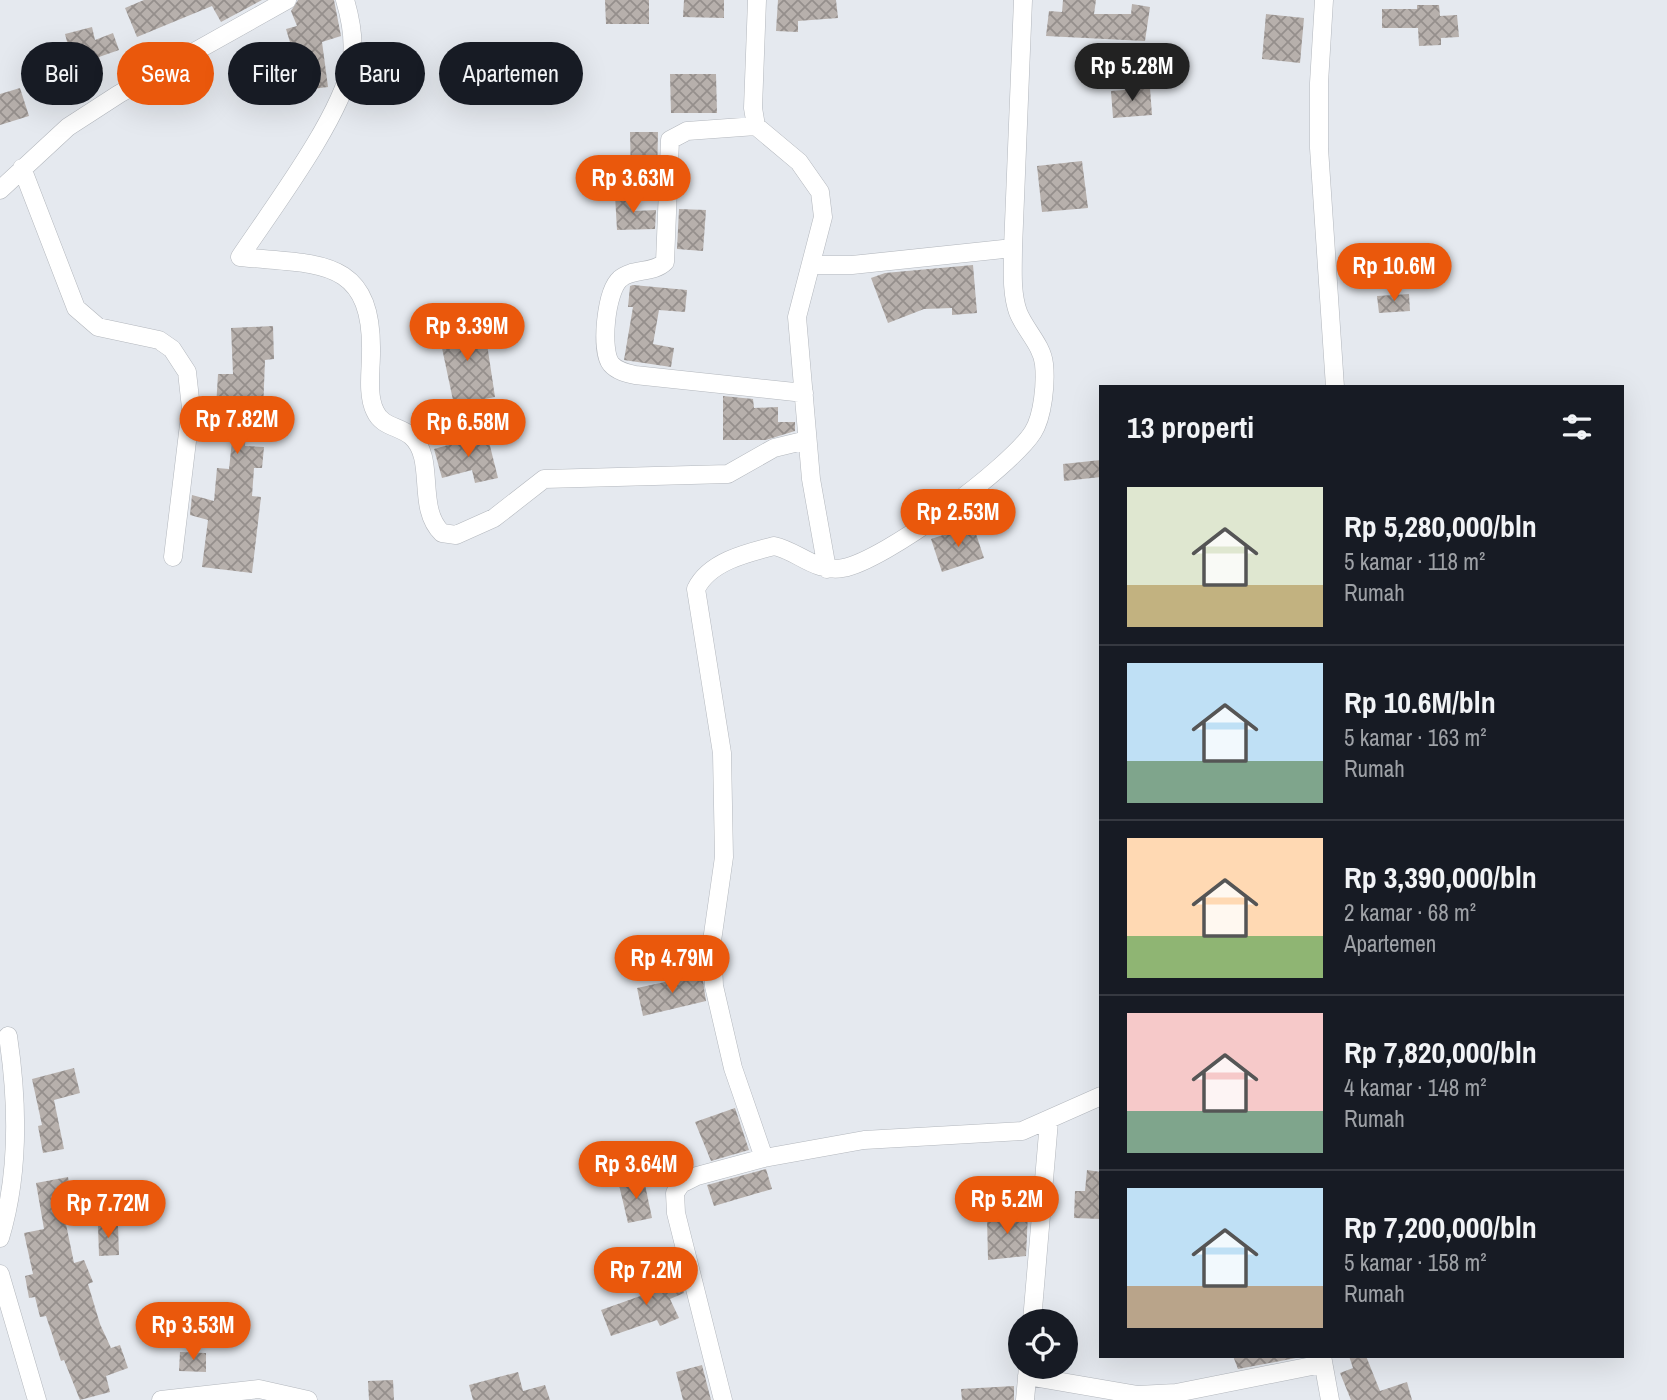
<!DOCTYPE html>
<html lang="id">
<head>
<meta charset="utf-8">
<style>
	body { margin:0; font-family:"Archivo Narrow",sans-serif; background:#242831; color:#f1f3f6; height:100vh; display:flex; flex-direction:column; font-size:26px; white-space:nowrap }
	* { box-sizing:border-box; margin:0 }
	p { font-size:23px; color:#9ea1a6 }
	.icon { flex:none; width:38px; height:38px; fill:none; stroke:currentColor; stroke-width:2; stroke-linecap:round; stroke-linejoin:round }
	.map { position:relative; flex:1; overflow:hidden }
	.details { position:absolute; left:1099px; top:385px; width:525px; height:973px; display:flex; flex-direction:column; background:#171b24; border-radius:0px; box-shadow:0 7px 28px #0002 }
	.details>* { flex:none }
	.top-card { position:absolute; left:21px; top:42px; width:665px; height:63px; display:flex; gap:14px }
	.controls { position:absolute; left:1008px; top:1309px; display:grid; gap:14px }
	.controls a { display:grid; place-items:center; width:70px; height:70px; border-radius:50%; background:#171b24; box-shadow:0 7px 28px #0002; font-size:35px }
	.price { position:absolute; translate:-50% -60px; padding:0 16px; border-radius:24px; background:#ea580c; color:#fff; font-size:23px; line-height:46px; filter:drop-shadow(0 2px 4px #0008) }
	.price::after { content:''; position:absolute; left:50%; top:42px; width:21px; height:16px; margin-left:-10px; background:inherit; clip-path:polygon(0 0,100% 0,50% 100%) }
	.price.selected { background:#222; color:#fff }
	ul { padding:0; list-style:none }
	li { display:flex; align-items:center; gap:21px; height:175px; padding:0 28px }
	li+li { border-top:2px solid #363941 }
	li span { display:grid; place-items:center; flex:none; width:196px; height:140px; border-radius:0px; color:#555 }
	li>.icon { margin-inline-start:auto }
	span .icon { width:84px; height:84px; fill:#fffc; stroke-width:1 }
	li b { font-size:30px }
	h2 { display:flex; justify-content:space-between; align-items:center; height:84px; padding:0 28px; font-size:30px }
	.tag { padding:0 24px; border-radius:32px; background:#171b24; box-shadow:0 7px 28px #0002; font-size:24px; line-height:63px }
	.tag.selected { background:#ea580c; color:#fff }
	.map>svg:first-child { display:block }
	.building { fill:url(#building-cross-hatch) }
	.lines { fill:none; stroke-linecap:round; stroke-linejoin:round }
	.minor-casing { stroke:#b3b7bd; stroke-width:19 }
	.minor { stroke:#fff; stroke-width:18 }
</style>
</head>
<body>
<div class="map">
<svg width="1667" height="1400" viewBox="0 0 1667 1400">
	<defs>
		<pattern id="building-cross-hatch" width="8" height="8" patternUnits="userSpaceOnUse" patternTransform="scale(1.75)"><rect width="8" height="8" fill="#b7b0ac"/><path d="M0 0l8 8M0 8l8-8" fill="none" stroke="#958f8c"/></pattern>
	</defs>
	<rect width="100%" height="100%" fill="#e5e9ef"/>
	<!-- building -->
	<path class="building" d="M144,0H262L221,22L212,6L137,37L125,8Z
		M298,0H334L341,36L322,42L328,87L280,93L276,61L295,59L286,29L297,26L291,11Z
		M605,0H649V24H606Z
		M684,0H724V18L683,17Z
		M778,0H836L838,18L798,21V32L776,31Z
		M1063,0H1096L1094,14H1131L1132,4L1150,7L1145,41L1046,36L1049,11L1062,12Z
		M1417,5H1439L1440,16L1457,15L1459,37L1441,38V45L1419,46L1418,28H1382V9H1417Z
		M1266,14L1304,18L1300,63L1262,59Z
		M92,27L95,40L113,33L119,50L99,57L103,69L76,76L65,34Z
		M670,74H716L717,113H671Z
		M20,88L29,116L0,125V94Z
		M1150,88L1152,115L1113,118L1111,91Z
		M630,132H658L657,182H631Z
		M1082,161L1088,208L1042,212L1037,166Z
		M615,195H633L634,211L656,210L655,229L617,230Z
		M679,209L706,210L703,251L677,249Z
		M973,265L977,313L952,315V308L924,309L888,323L871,278L885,273Z
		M633,285L687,290L685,312L659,310L653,344L674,348L671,367L624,360L633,307H628L630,286Z
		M1409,294L1410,311L1379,313L1377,296Z
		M484,324L495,397L454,405L438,329Z
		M273,326L274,359L265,360L263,411H247L245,446L264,447L262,468H254L252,496L261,497L252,573L202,567L208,520L190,515L192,495L214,501L217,468L229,469L232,441L214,440L218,374H233L231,328Z
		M723,396L753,399L754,408L778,407V422H795V431L766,440H723Z
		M487,434L498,478L475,483L472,470L442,478L434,449Z
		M1101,460V477L1064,481L1063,464Z
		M973,525L984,558L942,572L931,539Z
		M702,974L706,1001L643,1016L637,988Z
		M74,1068L80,1093L54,1100L64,1149L43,1153L38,1126L42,1125L32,1079Z
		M735,1108L749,1150L711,1161L695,1122Z
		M766,1169L772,1189L714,1206L707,1185Z
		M1087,1170L1101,1172V1219L1074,1218L1075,1191H1085Z
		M68,1177L72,1199L61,1200L74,1263L84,1260L93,1282L88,1284L100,1324L111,1348L120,1345L128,1368L106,1376L110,1392L80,1400L64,1360L61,1361L46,1316L40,1317L35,1297L29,1298L25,1276L33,1274L24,1233L44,1229L36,1183Z
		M644,1180L652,1218L628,1223L619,1185Z
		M1028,1213L1026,1256L988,1260L987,1218Z
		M118,1225L119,1255L99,1256L98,1226Z
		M679,1272L684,1293L670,1299L679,1318L660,1326L657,1320L611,1336L601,1310L646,1294L642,1287Z
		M180,1352L206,1353V1372L179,1371Z
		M1233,1356H1301V1357L1238,1369Z
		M1349,1356H1366L1380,1391L1407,1382L1412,1400H1351L1340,1373L1353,1368Z
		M702,1365L711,1400H683L676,1372Z
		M518,1372L523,1391L545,1385L550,1400H473L469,1385Z
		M393,1380L394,1400H369L368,1381Z
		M1014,1386V1400H962L961,1389Z"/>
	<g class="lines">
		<!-- minor casing -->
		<g class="minor-casing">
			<path id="minor" d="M345,0C351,20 355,43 351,65C340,119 272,209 240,257C316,265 373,255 371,353C371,370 367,395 375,411C385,434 414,421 423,457C429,481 422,514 442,533L456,535L494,518L544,479L728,474L774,448L807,440
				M757,0L753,108L756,126L799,162L820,192L823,217L797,317L811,479L827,569
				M1324,0L1319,83V148L1335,387
				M756,126L687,131L670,140L665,262C653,274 632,268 620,279C606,291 600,350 611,364C617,371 626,373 635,375L804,393
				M22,168L76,308L98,327L159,340L172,349L187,372L191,408L173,557
				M0,190L68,127L119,94L287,0
				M812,265H852L1013,248L1023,0
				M764,1158L733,1068L714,986L712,941L724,857L722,753L696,589C709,562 746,553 774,546C798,551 816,573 843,568C884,561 1011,467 1033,432C1043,416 1046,383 1044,364C1042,345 1025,330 1018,312C1011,292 1013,269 1013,248
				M0,1238C20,1172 18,1103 8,1036
				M0,1274L37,1400
				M1032,1321L1049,1121
				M1322,1356L1330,1400
				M1027,1376L1138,1395L1176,1393L1322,1364
				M161,1400L259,1389L308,1400
				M723,1400L676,1213L675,1193L681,1184L697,1176L764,1158L864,1140L1022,1131L1101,1096
				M1025,1400L1028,1367"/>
		</g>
		<!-- minor -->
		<use href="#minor" class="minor"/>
	</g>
</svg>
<div class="controls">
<a><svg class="icon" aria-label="locate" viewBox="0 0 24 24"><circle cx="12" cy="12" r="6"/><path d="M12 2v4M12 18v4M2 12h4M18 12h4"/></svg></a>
</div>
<b class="price selected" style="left:1132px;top:103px">Rp 5.28M</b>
<b class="price" style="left:633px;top:215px">Rp 3.63M</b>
<b class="price" style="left:1394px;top:303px">Rp 10.6M</b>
<b class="price" style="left:467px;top:363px">Rp 3.39M</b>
<b class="price" style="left:237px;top:456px">Rp 7.82M</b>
<b class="price" style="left:468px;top:459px">Rp 6.58M</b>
<b class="price" style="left:958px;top:549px">Rp 2.53M</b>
<b class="price" style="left:672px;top:995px">Rp 4.79M</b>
<b class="price" style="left:636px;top:1201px">Rp 3.64M</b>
<b class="price" style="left:1007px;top:1236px">Rp 5.2M</b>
<b class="price" style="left:108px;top:1240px">Rp 7.72M</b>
<b class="price" style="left:646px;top:1307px">Rp 7.2M</b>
<b class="price" style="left:193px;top:1362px">Rp 3.53M</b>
<div class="top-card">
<a class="tag">Beli</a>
<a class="tag selected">Sewa</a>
<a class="tag">Filter</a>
<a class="tag">Baru</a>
<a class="tag">Apartemen</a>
</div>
<section class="details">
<h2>13 properti<svg class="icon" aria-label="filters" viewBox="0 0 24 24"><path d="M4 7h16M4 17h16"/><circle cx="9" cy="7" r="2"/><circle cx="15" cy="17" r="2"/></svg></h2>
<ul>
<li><span style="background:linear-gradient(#dfe7d0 70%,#c2b280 0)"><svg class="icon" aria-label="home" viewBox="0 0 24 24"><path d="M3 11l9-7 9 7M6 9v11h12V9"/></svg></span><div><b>Rp 5,280,000/bln</b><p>5 kamar · 118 m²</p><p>Rumah</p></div></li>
<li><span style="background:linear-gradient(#bfe0f5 70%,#7fa58c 0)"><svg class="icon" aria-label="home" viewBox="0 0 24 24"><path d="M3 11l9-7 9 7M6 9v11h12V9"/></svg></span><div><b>Rp 10.6M/bln</b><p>5 kamar · 163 m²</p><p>Rumah</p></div></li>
<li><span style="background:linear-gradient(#ffd9b3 70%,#8fb573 0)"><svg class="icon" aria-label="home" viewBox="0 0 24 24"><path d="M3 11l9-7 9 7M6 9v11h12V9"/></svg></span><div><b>Rp 3,390,000/bln</b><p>2 kamar · 68 m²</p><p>Apartemen</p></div></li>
<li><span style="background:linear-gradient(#f6c9c9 70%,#7fa58c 0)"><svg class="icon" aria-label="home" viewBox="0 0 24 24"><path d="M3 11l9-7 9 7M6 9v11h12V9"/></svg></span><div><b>Rp 7,820,000/bln</b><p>4 kamar · 148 m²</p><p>Rumah</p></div></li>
<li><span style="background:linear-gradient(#bfe0f5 70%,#b9a48a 0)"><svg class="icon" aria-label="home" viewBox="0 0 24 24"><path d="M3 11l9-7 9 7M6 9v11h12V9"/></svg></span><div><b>Rp 7,200,000/bln</b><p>5 kamar · 158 m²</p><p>Rumah</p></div></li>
</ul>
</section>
</div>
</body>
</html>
